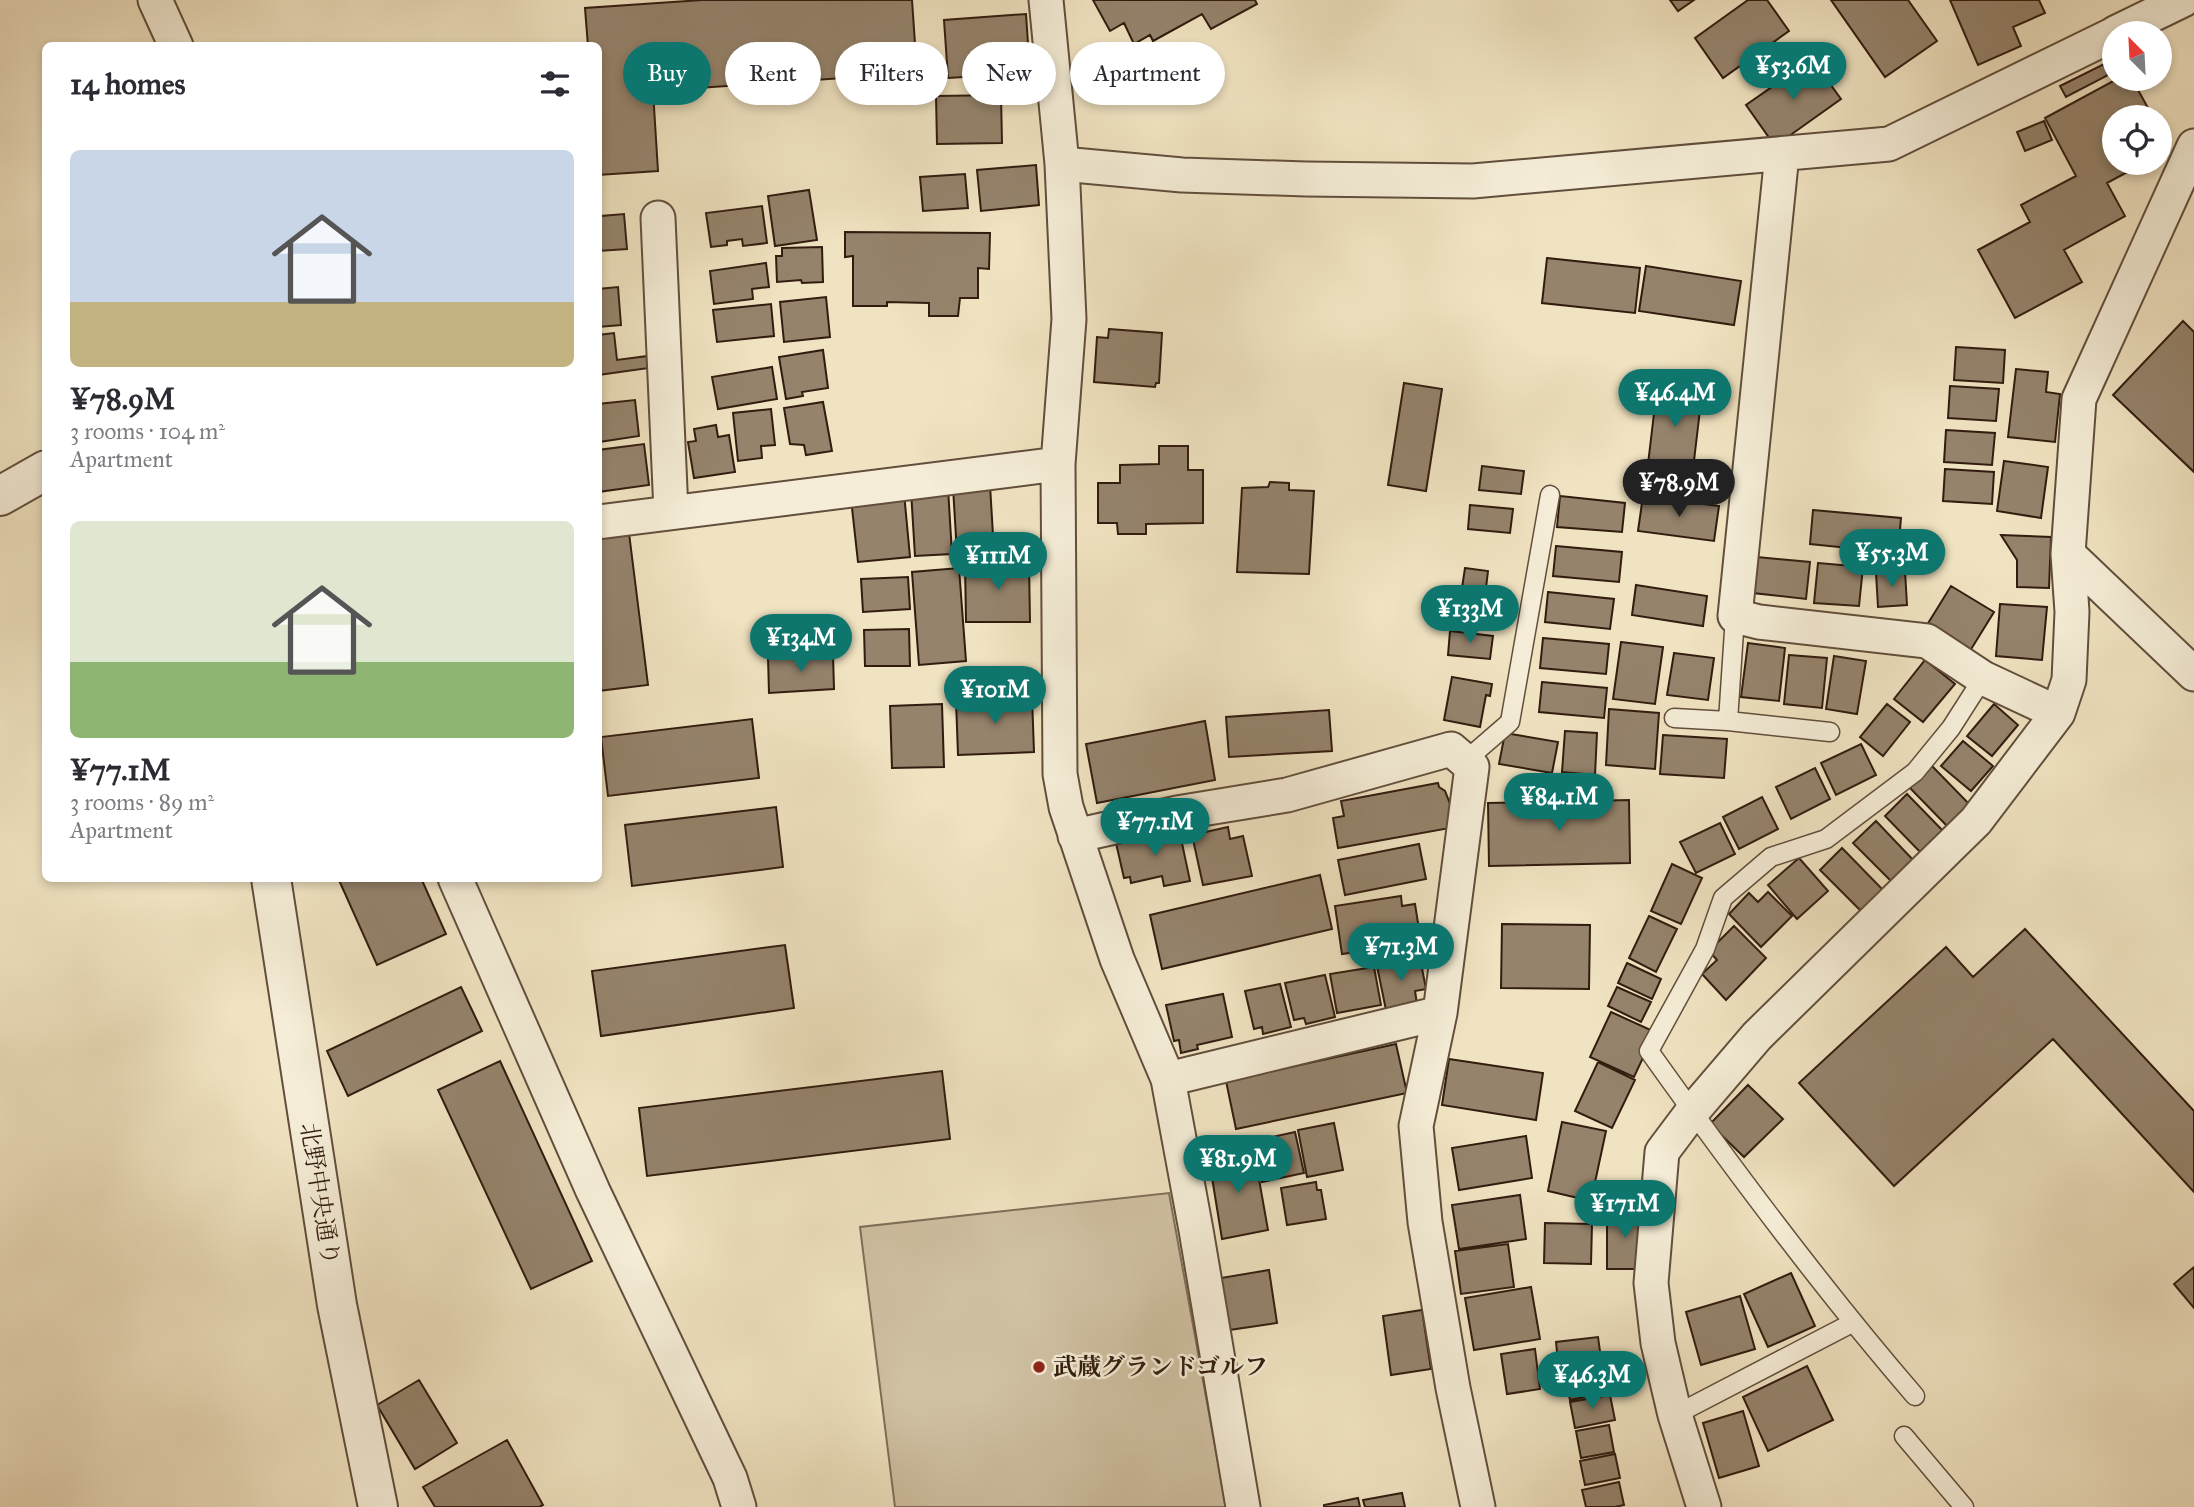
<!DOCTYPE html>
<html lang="en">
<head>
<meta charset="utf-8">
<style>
	body { margin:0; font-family:"IM FELL Great Primer","Noto Serif JP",serif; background:#f2f2f3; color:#2b2b33; height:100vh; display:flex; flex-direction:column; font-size:26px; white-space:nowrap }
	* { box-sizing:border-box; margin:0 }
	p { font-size:23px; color:#7c7c81 }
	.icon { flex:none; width:38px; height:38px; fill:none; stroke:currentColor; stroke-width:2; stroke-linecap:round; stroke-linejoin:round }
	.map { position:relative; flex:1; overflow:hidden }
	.sheet { position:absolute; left:42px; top:42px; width:560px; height:840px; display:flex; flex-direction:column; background:#fff; border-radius:10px; box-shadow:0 4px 10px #0003 }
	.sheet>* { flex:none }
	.hud { position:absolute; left:623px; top:42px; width:665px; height:63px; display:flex; gap:14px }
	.needle { width:46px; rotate:336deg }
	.buttons { position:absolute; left:2102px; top:21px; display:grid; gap:14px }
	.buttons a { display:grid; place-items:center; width:70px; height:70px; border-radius:50%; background:#fff; box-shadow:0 4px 10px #0003; font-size:35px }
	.price { position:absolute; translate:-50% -60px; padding:0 16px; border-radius:24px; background:#0f766e; color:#fff; font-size:23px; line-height:46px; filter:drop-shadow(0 2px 4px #0008) }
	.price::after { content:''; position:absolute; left:50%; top:42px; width:21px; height:16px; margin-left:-10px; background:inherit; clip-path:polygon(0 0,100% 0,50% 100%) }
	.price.selected { background:#222; color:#fff }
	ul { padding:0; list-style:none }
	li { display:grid; align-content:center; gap:14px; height:371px; padding:0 28px }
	li span { display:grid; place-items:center; height:217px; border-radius:10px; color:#555 }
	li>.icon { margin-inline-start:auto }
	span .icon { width:126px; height:126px; fill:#fffc; stroke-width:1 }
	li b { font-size:30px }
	h2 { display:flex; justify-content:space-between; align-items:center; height:84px; padding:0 28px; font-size:30px }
	.chip { padding:0 24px; border-radius:32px; background:#fff; box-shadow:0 4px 10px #0003; font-size:24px; line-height:63px }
	.chip.selected { background:#0f766e; color:#fff }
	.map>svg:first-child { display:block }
	.green { fill:#d0c1a3; stroke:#816e59; stroke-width:2 }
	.building { fill:#95836c; stroke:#321c0f; stroke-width:2 }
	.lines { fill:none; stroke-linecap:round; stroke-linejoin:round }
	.service-casing { stroke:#624e3c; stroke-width:21 }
	.minor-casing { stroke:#624e3c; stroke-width:37 }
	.tertiary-casing { stroke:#624e3c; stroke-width:42 }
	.service { stroke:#f5edd7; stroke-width:18 }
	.minor { stroke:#f5edd7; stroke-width:33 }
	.tertiary { stroke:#f5edd7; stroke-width:38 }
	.poi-dot { fill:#8f2418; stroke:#f5edd7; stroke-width:2.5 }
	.labels { text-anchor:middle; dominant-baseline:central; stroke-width:5; stroke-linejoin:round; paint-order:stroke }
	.street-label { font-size:24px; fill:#321c0f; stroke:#f5edd7 }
	.poi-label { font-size:24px; font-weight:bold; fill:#321c0f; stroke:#f5edd7; text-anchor:start }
</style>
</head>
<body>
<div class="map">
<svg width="2194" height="1507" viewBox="0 0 2194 1507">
	<rect width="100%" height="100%" fill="#f0e3c1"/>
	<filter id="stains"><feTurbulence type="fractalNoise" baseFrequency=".00286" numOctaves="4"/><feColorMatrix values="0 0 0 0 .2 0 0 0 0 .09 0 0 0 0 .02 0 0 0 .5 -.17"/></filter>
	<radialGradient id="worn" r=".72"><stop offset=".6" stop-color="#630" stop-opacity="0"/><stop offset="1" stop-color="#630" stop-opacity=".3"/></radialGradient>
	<!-- green -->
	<path class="green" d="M1169,1193L1226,1507H895L860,1227Z"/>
	<!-- building -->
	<path class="building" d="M702,0H912L917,73L653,91L658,171L598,175V46H588L585,8Z
		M1093,0H1255L1257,4L1211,29L1202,14L1153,41L1150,35L1134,44L1124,23L1110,31Z
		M1670,0H1694L1678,11Z
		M1748,0H1767L1789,31L1723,78L1695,38Z
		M1831,0H1908L1937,41L1885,77Z
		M1950,0H2039L2045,13L2013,27L2021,46L1978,65Z
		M1026,14L1030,73L948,78L944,20Z
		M1812,59L1841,99L1775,146L1746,105Z
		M2114,59V72L2066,97L2060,86Z
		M2117,79H2132L2153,117H2114V163H2144L2107,183L2125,216L2064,250L2082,282L2015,318L1978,250L2030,222L2021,205L2076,176L2045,118Z
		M1001,95L1002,143L937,144L936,96Z
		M2044,121L2052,140L2025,151L2017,132Z
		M2160,129L2170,148L2160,154Z
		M1036,165L1039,205L981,211L977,170Z
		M965,174L968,208L923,211L920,177Z
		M809,190L817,240L775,246L768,196Z
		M762,206L767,243L743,246L742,239L727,241V245L711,247L706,213Z
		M624,214L627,249L598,251V222H601V216Z
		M845,232L990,233L989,269L978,268V298H960L958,316H929V303L887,302V306H853V256L845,257Z
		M822,247L823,282L802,283L801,280L777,282L776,256H782V248Z
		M1547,258L1640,268L1635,313L1542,303Z
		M766,263L769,287L752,289L753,299L714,304L710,271Z
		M1646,266L1741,281L1734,325L1639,311Z
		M618,287L621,325L598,327V289Z
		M826,297L830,337L784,342L780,302Z
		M771,304L774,336L717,342L713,310Z
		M2183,321L2194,332V472L2113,395Z
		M1109,329L1162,333L1159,383H1156L1155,387L1094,382L1097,337L1108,338Z
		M614,333L617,360L648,356L649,368L598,375V335Z
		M1956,347L2005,350L2003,383L1954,380Z
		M823,350L828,388L802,392L803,396L786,399L779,357Z
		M772,367L777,399L718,409L712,377Z
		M2016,369L2048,372L2046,392L2060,394L2055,442L2008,437Z
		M1659,371L1704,376L1691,486L1646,481Z
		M1404,383L1442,389L1426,491L1388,485Z
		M1950,386L1999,389L1996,421L1948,418Z
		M635,400L639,436L599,442L598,404Z
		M823,402L832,451L806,455L804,445L790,444L784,408Z
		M771,409L775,445L761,446L762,458L738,461L733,413Z
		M716,425L718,437L729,435L735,472L694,478L688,442L696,441L694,429Z
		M1946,430L1995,433L1992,465L1944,462Z
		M644,444L649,485L598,492V450Z
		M1159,446H1188V470H1203V523L1146,524V534H1118L1117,523H1098V483H1120V465L1159,464Z
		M2004,461L2048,467L2041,518L1997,511Z
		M1482,466L1524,471L1521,494L1479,490Z
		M1945,469L1994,472L1992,504L1943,501Z
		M1270,482L1289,483V490L1314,491L1309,574L1237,572L1242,488L1268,487Z
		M990,485L994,552L957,554L953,487Z
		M948,488L952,554L915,556L911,491Z
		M904,493L910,557L858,562L851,499Z
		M1560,496L1625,503L1622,532L1557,527Z
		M1643,496L1719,506L1714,541L1638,531Z
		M1470,505L1513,509L1510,533L1468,529Z
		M1813,510L1901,518L1898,553L1810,544Z
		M629,533L648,685L598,691V537Z
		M2001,535L2051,537L2049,588L2017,587V560Z
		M1556,546L1622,552L1619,582L1553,576Z
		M1757,557L1810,562L1806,599L1753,593Z
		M965,563H1029L1030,622H966Z
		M1818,563L1863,567L1859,606L1814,603Z
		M959,568L966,661L919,665L912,572Z
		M1465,568L1488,571L1486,588L1510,591L1506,621L1458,614Z
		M1905,571L1907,605L1878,607L1876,573Z
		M908,577L910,609L863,612L861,579Z
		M1636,585L1707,596L1703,626L1632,615Z
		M1951,586L1994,612L1970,651L1927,625Z
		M1548,592L1614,599L1610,629L1545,622Z
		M2000,604L2047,607L2042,660L1996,656Z
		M909,629L910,666H865L864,630Z
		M1450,631L1493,636L1490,659L1448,655Z
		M1543,638L1609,644L1606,674L1540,668Z
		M1621,642L1663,647L1655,704L1613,699Z
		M1748,643L1785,648L1779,701L1741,697Z
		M1674,653L1714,658L1708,700L1667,695Z
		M833,655L834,689L769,693L768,657Z
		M1789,655L1827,658L1822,708L1784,704Z
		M1834,656L1866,661L1857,714L1826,709Z
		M1925,660L1955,684L1923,722L1894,699Z
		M1452,677L1492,684L1490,696L1486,695L1480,727L1444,720Z
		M1542,682L1607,688L1604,718L1539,712Z
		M1032,697L1034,752L958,755L956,700Z
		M942,704L944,767L892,768L890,706Z
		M1887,704L1910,722L1883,756L1860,737Z
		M1994,704L2018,725L1992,756L1967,736Z
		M1609,709L1659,713L1655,769L1606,765Z
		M1329,710L1332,751L1229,757L1226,717Z
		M752,719L759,778L608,796L601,737Z
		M1205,721L1215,780L1097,803L1086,744Z
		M1565,731L1597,733L1595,775L1562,772Z
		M1505,733L1558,742L1552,773L1499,764Z
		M1663,735L1727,739L1724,778L1660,774Z
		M1963,741L1993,766L1971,791L1941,766Z
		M1861,744L1876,775L1836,795L1821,763Z
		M1931,765L1972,807L1950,829L1909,787Z
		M1815,768L1830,799L1791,819L1776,787Z
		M1438,783L1439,787L1445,791L1452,809L1450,828L1338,848L1333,818L1344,816L1341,801Z
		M1907,794L1948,836L1926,858L1885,816Z
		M1762,797L1778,829L1739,849L1723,817Z
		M1629,800L1630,863L1489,866L1488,803Z
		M776,807L783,867L632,886L625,825Z
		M1876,821L1916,863L1894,884L1853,843Z
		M1720,823L1735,854L1696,873L1680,842Z
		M1228,827L1230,839L1243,836L1252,876L1203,885L1192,835Z
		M1179,829L1190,881L1164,886L1162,876L1131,883L1130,877L1124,878L1116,843Z
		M1419,844L1426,879L1345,895L1338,860Z
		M1842,848L1883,890L1861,911L1820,870Z
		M1799,858L1828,891L1797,919L1768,885Z
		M1672,864L1702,878L1681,924L1651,911Z
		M1320,875L1332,929L1162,969L1150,915Z
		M338,878H421L446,934L377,965Z
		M1768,892L1792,916L1761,947L1729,914L1749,893L1758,902Z
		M1401,896L1402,906L1415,904L1421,942L1342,954L1335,906Z
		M1649,916L1677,929L1656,972L1629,958Z
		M1502,924L1590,925L1589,989L1501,988Z
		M1734,926L1766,958L1726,1000L1702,974L1717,960L1709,951Z
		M2025,929L2194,1111V1192L2053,1039L1894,1186L1799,1083L1946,947L1973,977Z
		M785,945L794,1008L601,1036L592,971Z
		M1420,958L1426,989L1415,991L1417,1004L1386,1010L1377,966Z
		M1627,963L1661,979L1652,999L1618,983Z
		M1374,967L1381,1005L1337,1013L1330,974Z
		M1325,975L1335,1017L1306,1024L1304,1018L1294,1020L1285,983Z
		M1280,984L1291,1027L1263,1034L1262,1027L1254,1029L1245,991Z
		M461,987L482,1031L348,1096L327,1051Z
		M1617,987L1651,1002L1641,1022L1608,1006Z
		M1223,994L1232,1037L1197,1045L1198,1049L1181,1053L1179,1040L1174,1041L1166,1005Z
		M1611,1012L1655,1032L1634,1077L1590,1057Z
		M1396,1044L1407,1093L1236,1129L1226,1081Z
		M1449,1059L1543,1073L1536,1120L1442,1105Z
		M500,1061L592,1261L531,1289L438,1090Z
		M1598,1062L1635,1080L1612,1128L1575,1111Z
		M942,1071L950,1139L647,1176L639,1108Z
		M1748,1085L1783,1119L1744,1157L1710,1124Z
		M1562,1122L1606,1131L1591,1201L1548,1191Z
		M1334,1123L1343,1170L1307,1177L1298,1130Z
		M1295,1132L1304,1173L1262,1182L1256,1150H1260L1258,1140Z
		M1526,1136L1532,1178L1459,1190L1452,1148Z
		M1254,1151L1268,1230L1222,1239L1209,1159Z
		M1316,1182L1317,1190H1321L1326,1219L1287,1225L1281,1188Z
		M1520,1195L1526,1239L1459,1249L1452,1205Z
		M1643,1210L1644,1269H1607V1211Z
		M1545,1223L1592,1224L1591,1264L1544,1263Z
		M1508,1244L1514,1287L1461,1294L1455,1251Z
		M2194,1267V1308L2174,1284Z
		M1269,1270L1277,1323L1229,1330L1221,1278Z
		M1791,1273L1815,1326L1768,1347L1744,1294Z
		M1531,1287L1540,1339L1474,1350L1465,1298Z
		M1740,1296L1755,1349L1701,1365L1686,1312Z
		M1422,1310L1431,1369L1391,1375L1383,1316Z
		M1598,1337L1602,1366L1559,1371L1556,1342Z
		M1535,1349L1540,1389L1507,1394L1501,1354Z
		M1807,1366L1833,1420L1768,1451L1743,1397Z
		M1607,1369L1611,1392L1570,1400L1565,1377Z
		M419,1380L457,1443L415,1469L377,1405Z
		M1610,1395L1615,1420L1575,1428L1570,1402Z
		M1743,1411L1759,1466L1719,1478L1703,1423Z
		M1609,1425L1614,1452L1581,1458L1576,1431Z
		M507,1440L543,1505L539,1507H435L423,1487Z
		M1615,1454L1620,1478L1585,1485L1580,1461Z
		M1619,1482L1624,1505L1615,1507H1586L1582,1490Z
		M1402,1493L1405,1507H1365L1363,1500Z
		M1358,1498L1360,1507H1324V1505Z"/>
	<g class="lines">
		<!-- service casing -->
		<g class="service-casing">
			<path id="service" d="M1674,718L1728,721L1735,616
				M1728,721L1830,732
				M1465,761L1510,722L1550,495
				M1915,1396C1820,1286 1733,1169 1649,1051L1705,949L1723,898L1771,857L1826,839L1915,772L1951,728L1983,678
				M1675,1415L1852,1323
				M1904,1436L1964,1507"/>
		</g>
		<!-- minor casing -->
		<g class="minor-casing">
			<path id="minor" d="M155,0L176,46
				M1046,0L1062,164L1069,319L1058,464L1060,774L1066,807L1117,959L1168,1079L1196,1230L1243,1507
				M2115,33L2183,0
				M1782,154L1735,616L1759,622L1927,641L1983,678L2058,713
				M1062,164L1182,175L1306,179L1473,181L1889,144L2114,34
				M658,218L671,512
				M598,522L1058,464
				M2068,554L2194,674
				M1075,836L1177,813L1287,795L1451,749L1472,767L1440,1013L1416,1126L1425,1222L1453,1388L1478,1507
				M455,878L593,1191L730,1478L739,1507
				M1168,1079L1440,1013
				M1704,1507L1675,1415L1658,1343L1651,1283L1662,1152L1692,1112L1757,1036L1976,821L2058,713L2069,680L2072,612L2068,554L2079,399L2194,146"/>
		</g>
		<!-- tertiary casing -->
		<g class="tertiary-casing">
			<path id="tertiary" d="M0,496L46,470
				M271,878L337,1305L378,1507"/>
		</g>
		<!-- service -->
		<use href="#service" class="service"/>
		<!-- minor -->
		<use href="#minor" class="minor"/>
		<!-- tertiary -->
		<use href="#tertiary" class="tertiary"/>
	</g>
	<!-- markers -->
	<circle class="poi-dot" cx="1039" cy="1367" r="7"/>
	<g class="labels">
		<!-- street labels -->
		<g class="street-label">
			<text transform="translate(320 1194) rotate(81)">北野中央通り</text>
		</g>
		<!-- poi labels -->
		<g class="poi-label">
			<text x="1053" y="1367">武蔵グランドゴルフ</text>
		</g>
	</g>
	<rect width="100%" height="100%" filter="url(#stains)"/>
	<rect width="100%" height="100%" fill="url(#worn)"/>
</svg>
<div class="buttons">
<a><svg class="needle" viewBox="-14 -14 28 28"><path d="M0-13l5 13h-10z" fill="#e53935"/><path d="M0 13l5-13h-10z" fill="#7c7c81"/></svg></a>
<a><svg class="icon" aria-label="locate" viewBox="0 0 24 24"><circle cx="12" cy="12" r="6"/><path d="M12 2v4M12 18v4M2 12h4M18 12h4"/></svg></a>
</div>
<b class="price" style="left:1793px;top:102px">¥53.6M</b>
<b class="price" style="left:1675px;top:429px">¥46.4M</b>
<b class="price selected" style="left:1679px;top:519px">¥78.9M</b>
<b class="price" style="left:1892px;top:589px">¥55.3M</b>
<b class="price" style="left:998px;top:592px">¥111M</b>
<b class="price" style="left:1470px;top:645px">¥133M</b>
<b class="price" style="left:801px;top:674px">¥134M</b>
<b class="price" style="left:995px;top:726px">¥101M</b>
<b class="price" style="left:1559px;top:833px">¥84.1M</b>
<b class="price" style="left:1155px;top:858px">¥77.1M</b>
<b class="price" style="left:1401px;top:983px">¥71.3M</b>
<b class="price" style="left:1238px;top:1195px">¥81.9M</b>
<b class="price" style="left:1625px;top:1240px">¥171M</b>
<b class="price" style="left:1592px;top:1411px">¥46.3M</b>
<div class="hud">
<a class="chip selected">Buy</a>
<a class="chip">Rent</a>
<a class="chip">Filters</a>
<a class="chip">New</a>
<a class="chip">Apartment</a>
</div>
<section class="sheet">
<h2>14 homes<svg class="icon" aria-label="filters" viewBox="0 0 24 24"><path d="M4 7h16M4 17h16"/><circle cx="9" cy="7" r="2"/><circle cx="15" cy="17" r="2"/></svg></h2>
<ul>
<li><span style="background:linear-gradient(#c9d6e8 70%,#c2b280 0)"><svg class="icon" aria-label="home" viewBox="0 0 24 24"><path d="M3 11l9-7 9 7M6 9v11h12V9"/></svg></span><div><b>¥78.9M</b><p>3 rooms · 104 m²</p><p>Apartment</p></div></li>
<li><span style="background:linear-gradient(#dfe7d0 65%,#8fb573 0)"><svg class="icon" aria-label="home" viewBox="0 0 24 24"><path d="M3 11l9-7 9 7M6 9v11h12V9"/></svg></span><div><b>¥77.1M</b><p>3 rooms · 89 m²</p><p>Apartment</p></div></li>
</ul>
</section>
</div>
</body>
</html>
